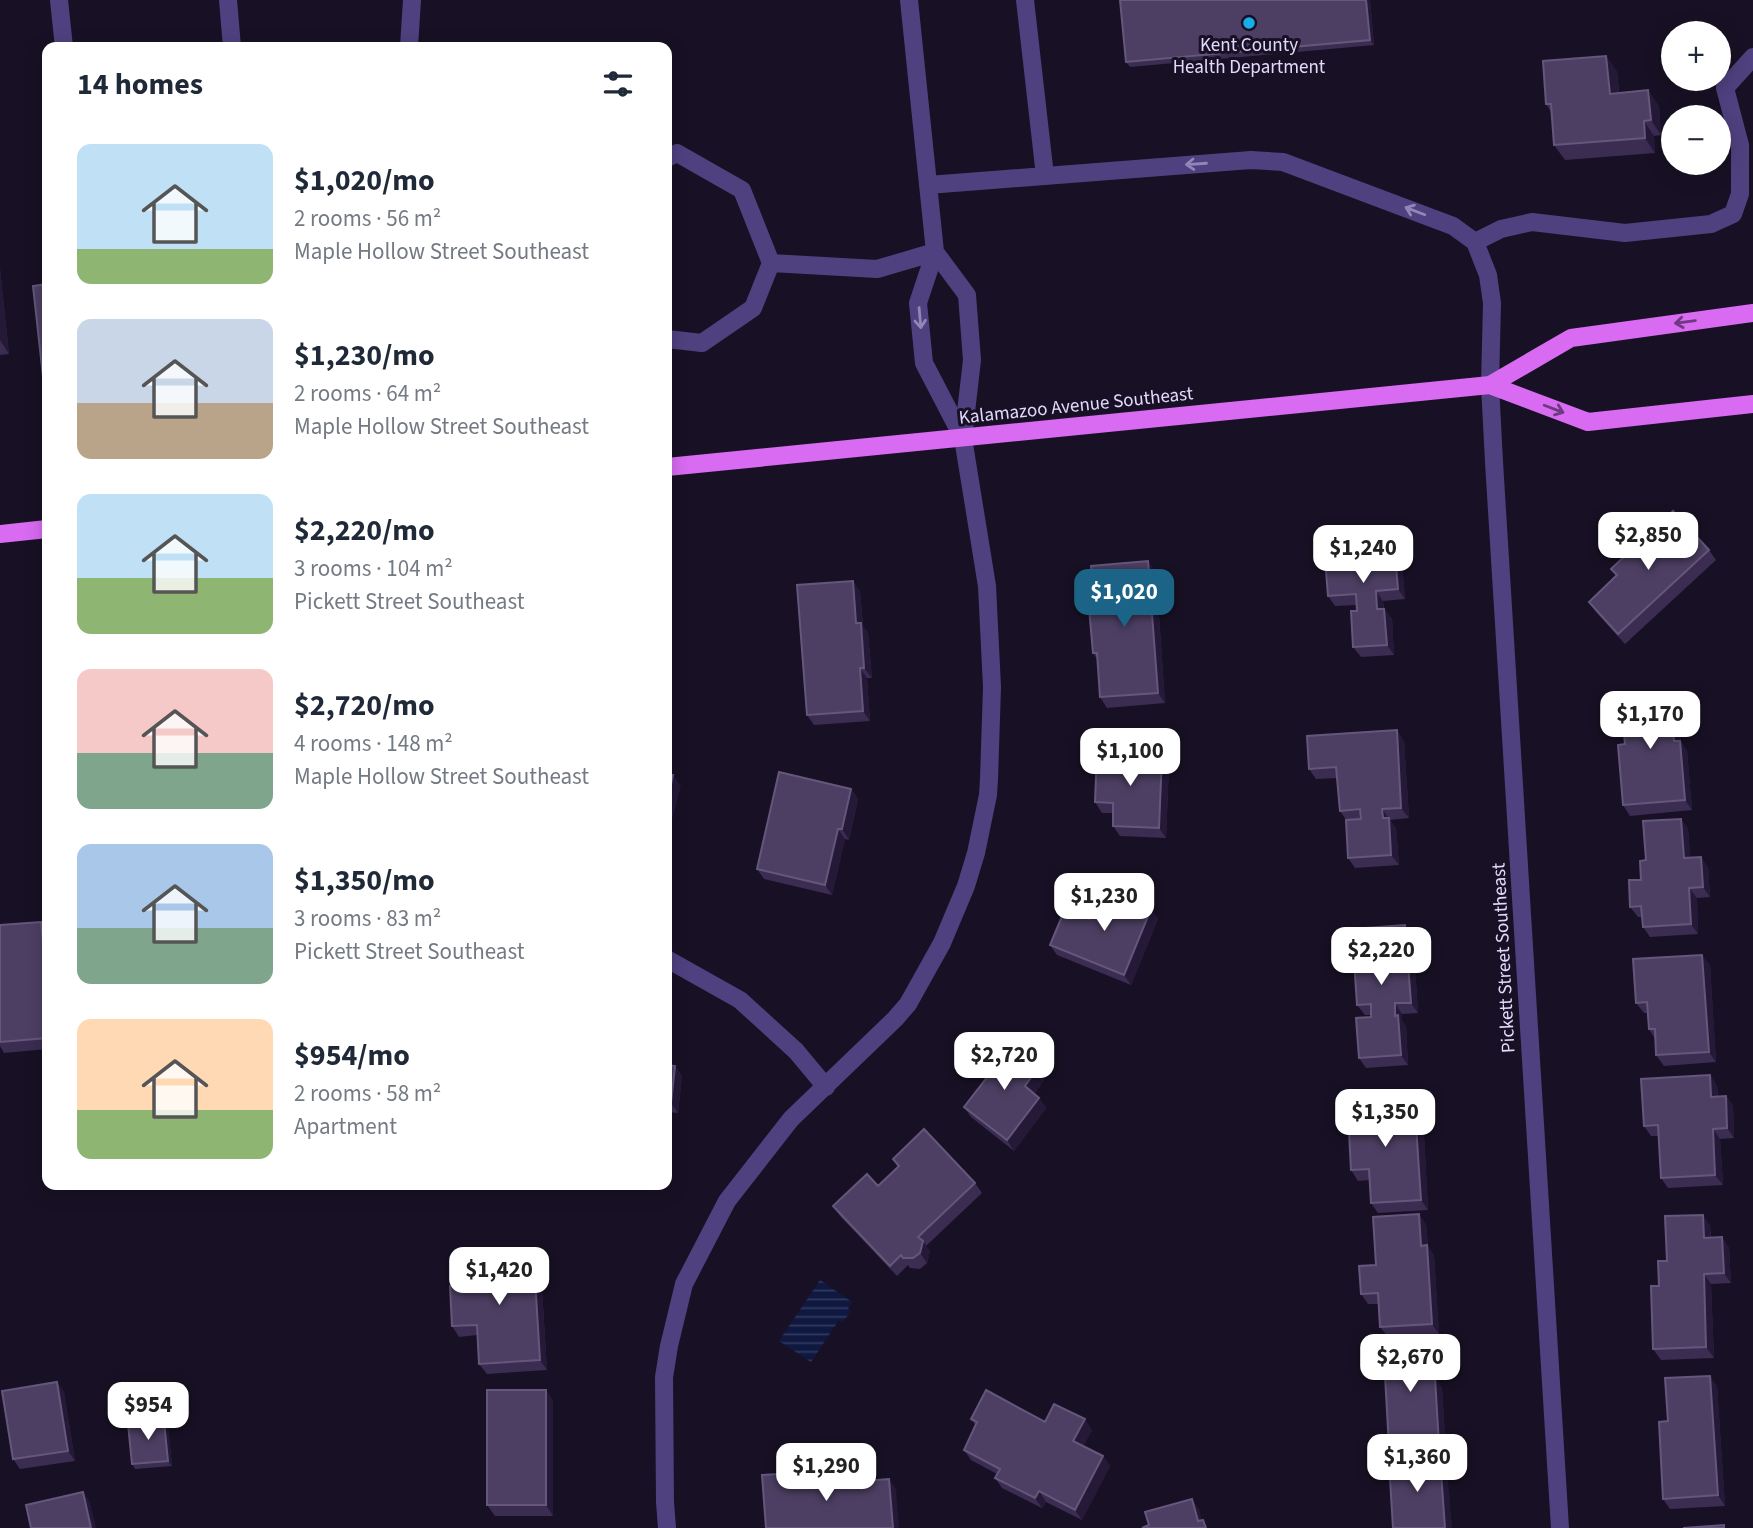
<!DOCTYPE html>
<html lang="en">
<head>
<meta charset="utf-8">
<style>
	body { margin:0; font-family:"Source Sans 3",sans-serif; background:#f2f2f3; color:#1f2937; height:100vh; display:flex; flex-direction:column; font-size:26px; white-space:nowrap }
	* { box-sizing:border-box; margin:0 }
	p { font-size:23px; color:#747a83 }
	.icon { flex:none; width:38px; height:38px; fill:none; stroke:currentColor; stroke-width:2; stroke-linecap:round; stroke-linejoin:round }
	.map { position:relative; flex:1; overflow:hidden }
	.sheet { position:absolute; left:42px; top:42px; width:630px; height:1148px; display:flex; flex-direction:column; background:#fff; border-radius:14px; box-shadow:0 4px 18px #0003 }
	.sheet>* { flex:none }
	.tools { position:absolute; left:1661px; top:21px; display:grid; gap:14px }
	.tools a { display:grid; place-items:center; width:70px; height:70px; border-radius:50%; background:#fff; box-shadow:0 4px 18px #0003; font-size:35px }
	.price { position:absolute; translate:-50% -60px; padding:0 16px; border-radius:14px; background:#fff; color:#222; font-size:23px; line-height:46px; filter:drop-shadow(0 2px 4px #0008) }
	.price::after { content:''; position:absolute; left:50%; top:42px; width:21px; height:16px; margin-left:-10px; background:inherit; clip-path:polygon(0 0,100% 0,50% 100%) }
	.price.on { background:#1c6487; color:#fff }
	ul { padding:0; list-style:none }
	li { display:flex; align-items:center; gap:21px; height:175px; padding:0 35px }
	li span { display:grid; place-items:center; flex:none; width:196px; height:140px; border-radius:14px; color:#555 }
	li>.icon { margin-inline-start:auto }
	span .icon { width:84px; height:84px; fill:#fffc; stroke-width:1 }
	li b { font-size:30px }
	h2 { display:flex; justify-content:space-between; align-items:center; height:84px; padding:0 35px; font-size:30px }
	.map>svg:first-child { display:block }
	.water { fill:url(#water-rules) }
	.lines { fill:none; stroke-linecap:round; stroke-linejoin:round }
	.minor { stroke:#4f417f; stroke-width:18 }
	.major { stroke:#d86bf1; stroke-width:18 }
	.wall { fill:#3b2c51 }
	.shaded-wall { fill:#251938 }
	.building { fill:#4d3f63; stroke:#64577b; stroke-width:2 }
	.oneway { stroke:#9285b7 }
	.oneway2 { stroke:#6e3981 }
	.poi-dot { fill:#18ade9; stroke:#181125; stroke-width:2.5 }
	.labels { text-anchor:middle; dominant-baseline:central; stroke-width:6; stroke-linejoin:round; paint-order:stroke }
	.poi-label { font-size:19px; fill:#e3d9fb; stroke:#181125 }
	.street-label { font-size:19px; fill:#e3d9fb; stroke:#181125 }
</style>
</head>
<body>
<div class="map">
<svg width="1753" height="1528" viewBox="0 0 1753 1528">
	<defs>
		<pattern id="water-rules" width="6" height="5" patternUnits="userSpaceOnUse" patternTransform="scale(1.75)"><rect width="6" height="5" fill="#0f1840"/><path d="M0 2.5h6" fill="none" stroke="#32395c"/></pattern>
	</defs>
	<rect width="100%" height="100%" fill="#181125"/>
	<!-- water -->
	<path class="water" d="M820,1280L852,1302L848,1308L851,1311L843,1322L839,1320L811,1362L779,1341Z"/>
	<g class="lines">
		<!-- minor -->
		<path class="minor" d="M59,0L64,47
			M228,0L232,47
			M909,0L935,252L918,303L924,363L963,438
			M1025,0L1045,176
			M409,47L412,0
			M667,158L677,153L742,190L771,263L753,308L702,343L667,339
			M928,185L1251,160L1283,162L1453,226L1475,242L1488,275L1492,303L1490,385L1494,462L1560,1528
			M1475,242L1501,229L1532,222L1625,233L1711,224L1733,214L1740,194V145L1725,88L1753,57
			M771,263L877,269L935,252
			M667,959L740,1000L796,1051L826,1087
			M667,1528L665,1502L664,1377L669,1346L684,1284L727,1201L791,1119L895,1019L908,1004L942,943L966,886L976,853L988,795L989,779L992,687L987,586L963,438L972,360L967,295L935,252"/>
		<!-- major -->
		<path class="major" d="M1490,385L1588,422L1753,404
			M667,467L1490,385L1571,338L1753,313
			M0,534L47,529"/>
	</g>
	<!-- wall -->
	<path class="wall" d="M1120,0H1370L1374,45L1130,67L1126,62Z
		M1617,71L1619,93L1659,106L1661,135L1654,136L1655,153L1565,160L1554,145L1551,112L1546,104Z
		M0,269L9,354L0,355Z
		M1394,541L1401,552L1405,599L1383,601L1384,609L1392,619L1394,655L1361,657L1353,647L1357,611V605L1335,606L1328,596Z
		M1709,550L1716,560L1625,644L1596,612L1589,602L1616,576L1611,569Z
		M1156,572L1165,703L1107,708L1100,697L1097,659L1093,653L1094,608Z
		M860,591L863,626L868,633L872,678H867L870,721L814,725L807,715Z
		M1677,702L1681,742L1687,751L1692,810L1630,816L1623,805L1625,744Z
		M1404,741L1409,818L1390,820L1396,828L1399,865L1355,868L1348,858L1346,820L1340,811L1337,778L1316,779L1309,769Z
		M1162,755L1169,765L1166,838L1120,836L1113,826V813H1102L1095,802Z
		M851,789L858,799L849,840L845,839L832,895L764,879L757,869Z
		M1681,819L1688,829L1690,857L1708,867L1710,897L1697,898L1698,934L1650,937L1643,927L1642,917H1638L1630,907L1641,880L1646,860Z
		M1102,909H1151L1158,919L1131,985L1057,955L1050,945Z
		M41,922L47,930V1049L4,1053L0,1046V925Z
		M1413,936L1418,1013L1402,1014V1021L1406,1026L1408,1065L1366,1068L1359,1058L1371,1015H1365L1357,1005Z
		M1710,965L1716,1062L1664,1066L1656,1055L1655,1039L1649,1029L1647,1013H1644L1636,1003Z
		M667,1065L675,1066L682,1076L678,1113L667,1112Z
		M1037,1069L1044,1080L1034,1094L1039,1098L1046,1108L1014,1151L971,1117L964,1107L986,1078L981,1071Z
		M1710,1075L1717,1086L1718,1096H1726L1733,1106L1734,1138L1720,1139L1723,1185L1668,1188L1661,1178L1659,1136H1651L1644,1126Z
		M1395,1091L1403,1101L1404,1126L1416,1125L1424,1135L1428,1210L1378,1213L1371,1203L1370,1180L1358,1181L1351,1170L1355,1131Z
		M893,1159L975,1183L982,1193L926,1246L930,1251L927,1263L920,1269L910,1268L908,1265L897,1276L840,1216L833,1206L878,1186L898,1167Z
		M1426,1224L1428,1246L1434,1256L1439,1334L1388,1337L1380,1327L1379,1304H1368L1361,1294L1376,1265Z
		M1710,1225L1711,1238L1729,1247L1731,1283L1711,1284L1714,1358L1661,1360L1653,1349L1667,1261Z
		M528,1258L529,1279L542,1289L547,1370L487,1374L479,1364L477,1335L459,1337L452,1326L471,1285Z
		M1432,1348L1435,1378L1442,1388L1446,1455L1397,1458L1389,1447Z
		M57,1382L64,1392L75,1461L20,1469L13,1459Z
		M1717,1386L1725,1506L1670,1509L1663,1499L1668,1421Z
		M553,1400V1516H495L487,1505Z
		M971,1419L1045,1422L1092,1430L1083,1446L1103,1456L1110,1466L1082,1520L1046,1502L1042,1508L1002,1488L995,1478L997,1474L971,1460L964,1450L976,1426Z
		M168,1426L172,1466L135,1469L132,1464Z"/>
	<!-- shaded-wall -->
	<path class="shaded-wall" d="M1366,0H1370L1374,45L1370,40Z
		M1606,56L1617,71L1620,109L1610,94Z
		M1648,90L1659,106L1661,135L1651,120Z
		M1644,121L1654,136L1655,153L1645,138Z
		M0,269L9,354L0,340Z
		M1394,541L1401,552L1405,599L1398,589Z
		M1148,561L1156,572L1165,703L1158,693Z
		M853,581L860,591L863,626L868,633L872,678L864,668L856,623Z
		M1376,591L1383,601L1384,619L1377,609Z
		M1384,609L1392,619L1394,655L1387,645Z
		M860,668L867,678L870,721L863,711Z
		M1670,692L1677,702L1681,742L1687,751L1692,810L1685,800L1674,741Z
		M1397,730L1404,741L1409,818L1401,808Z
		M1162,755L1169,765L1166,838L1159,828Z
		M673,775L681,786L670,827L667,822V802Z
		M851,789L858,799L849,840L842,829Z
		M1382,809L1396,828L1399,865L1391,855L1383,818Z
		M1681,819L1688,829L1691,868L1684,858Z
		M838,829L845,839L832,895L825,885Z
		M1701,857L1708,867L1710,897L1703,887Z
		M1689,888L1697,898L1698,934L1691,924Z
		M1151,909L1158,919L1131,985L1124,975Z
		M41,922L47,930V988Z
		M1405,925L1413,936L1418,1013L1411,1003Z
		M1702,955L1710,965L1716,1062L1709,1052Z
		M1395,1003L1402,1014V1021L1406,1026L1408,1065L1401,1055Z
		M675,1066L682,1076L678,1113L671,1103Z
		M1037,1069L1044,1080L1032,1097L1025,1086Z
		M1710,1075L1717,1086L1718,1107L1711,1097Z
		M1395,1091L1403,1101L1405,1137L1398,1126Z
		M1726,1096L1733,1106L1734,1138L1727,1128Z
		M1039,1098L1046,1108L1014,1151L1007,1140Z
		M1416,1125L1424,1135L1428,1210L1421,1200Z
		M1713,1129L1720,1139L1723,1185L1715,1175Z
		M1419,1214L1426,1224L1428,1246L1434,1256L1439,1334L1432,1324L1421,1246Z
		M1703,1215L1710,1225L1711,1248L1704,1238Z
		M1722,1237L1729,1247L1731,1283L1724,1273Z
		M923,1241L930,1251L927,1263L920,1253Z
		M521,1248L528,1258L530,1290L523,1280Z
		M1704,1274L1711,1284L1714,1358L1706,1347Z
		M535,1279L542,1289L547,1370L540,1360Z
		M1425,1337L1432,1348L1435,1388L1428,1378Z
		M1710,1376L1717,1386L1725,1506L1718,1495Z
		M1435,1378L1442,1388L1446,1455L1439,1444Z
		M57,1382L64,1392L75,1461L68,1451Z
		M546,1390L553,1400V1516L546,1505Z
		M1085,1419L1092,1430L1081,1451L1073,1441Z
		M164,1421L168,1426L172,1466L168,1461Z
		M1103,1456L1110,1466L1082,1520L1075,1510Z
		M1440,1458L1447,1468L1452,1528H1445Z
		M811,1472L818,1482L819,1495L812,1485Z
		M889,1479L896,1489L899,1528H893Z
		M1039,1491L1046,1502L1042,1508L1035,1498Z
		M83,1492L90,1502L96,1528H91Z
		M1192,1499L1199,1509L1204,1528L1198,1521Z"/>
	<!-- building -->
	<path class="building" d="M1120,0H1366L1370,40L1126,62Z
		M1606,56L1610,94L1648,90L1651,120L1644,121L1645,138L1554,145L1551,104H1546L1543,61Z
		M47,284V385L44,386L33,286Z
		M1673,511L1709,550L1618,634L1589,602L1617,575L1611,569Z
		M1394,541L1398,589L1376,591L1377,609H1384L1387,645L1353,647L1351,611H1357L1356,594L1328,596L1324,546Z
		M1148,561L1158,693L1100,697L1097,653H1093L1089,608H1094L1091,566Z
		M853,581L856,623H861L864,668H860L863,711L807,715L797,585Z
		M1670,692L1674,741H1680L1685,800L1623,805L1618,745L1625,744L1620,696Z
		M1397,730L1401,808L1382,809L1383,818H1389L1391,855L1348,858L1346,820L1361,819L1360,809L1340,811L1336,767L1309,769L1307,736Z
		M1097,752L1162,755L1159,828L1113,826V803L1095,802Z
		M779,772L851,789L842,829H838L825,885L757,869Z
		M667,774L673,775L667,802Z
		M1681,819L1684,858L1701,857L1703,887L1689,888L1691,924L1643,927L1641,906L1630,907L1629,880H1641L1640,861L1646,860L1643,821Z
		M1109,891L1151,909L1124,975L1050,945L1065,909L1089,919L1095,906L1102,909Z
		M41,922L47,988V1038L0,1042V925Z
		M1405,925L1411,1003H1395V1016L1398,1015L1401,1055L1359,1058L1356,1018L1371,1017V1004L1357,1005L1352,929Z
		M1702,955L1709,1052L1656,1055L1655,1029H1649L1647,1002L1636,1003L1633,959Z
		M1002,1042L1037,1069L1025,1086L1039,1098L1007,1140L964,1107L988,1076L981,1071Z
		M667,1065L675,1066L671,1103H667Z
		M1710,1075L1711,1097L1726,1096L1727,1128L1713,1129L1715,1175L1661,1178L1658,1125L1644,1126L1641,1079Z
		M1395,1091L1398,1126L1416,1125L1421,1200L1371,1203L1369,1169L1351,1170L1349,1132L1355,1131L1353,1094Z
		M924,1129L975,1183L918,1237L923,1241L920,1253L913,1258H903L901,1255L890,1266L833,1206L867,1174L878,1186L899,1166L893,1159Z
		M1419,1214L1421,1246L1427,1245L1432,1324L1380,1327L1378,1293L1361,1294L1359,1266L1376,1265L1373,1217Z
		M1703,1215L1704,1238L1722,1237L1724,1273L1704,1274L1706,1347L1653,1349L1651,1286H1659L1658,1261H1667L1665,1216Z
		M521,1248L523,1280L535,1279L540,1360L479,1364L477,1325L452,1326L450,1286L471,1285L469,1251Z
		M1425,1337L1428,1378H1435L1439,1444L1389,1447L1383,1340Z
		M1710,1376L1718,1495L1663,1499L1659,1422L1668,1421L1665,1378Z
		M57,1382L68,1451L13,1459L2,1391Z
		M487,1390H546V1505H487Z
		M986,1390L1045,1422L1054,1404L1085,1419L1073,1441L1103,1456L1075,1510L1039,1491L1035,1498L995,1478L1000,1469L964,1450L977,1422L971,1419Z
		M164,1421L168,1461L132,1464L128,1424Z
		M1440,1458L1445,1528H1393L1389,1462Z
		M811,1472L812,1485L889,1479L893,1528H766L762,1475Z
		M83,1492L91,1528H31L26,1505Z
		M1192,1499L1198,1521L1203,1520L1206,1528H1142L1149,1525L1145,1512Z
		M1724,1525V1528H1683Z"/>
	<!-- one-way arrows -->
	<defs><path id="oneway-shaft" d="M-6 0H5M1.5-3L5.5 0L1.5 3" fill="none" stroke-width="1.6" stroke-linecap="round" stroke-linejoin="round" transform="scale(1.75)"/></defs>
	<g class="oneway">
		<use href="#oneway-shaft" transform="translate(1196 164) rotate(176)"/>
		<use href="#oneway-shaft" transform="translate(1415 211) rotate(-159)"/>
		<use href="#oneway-shaft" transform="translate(920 318) rotate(85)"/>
	</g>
	<g class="oneway2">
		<use href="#oneway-shaft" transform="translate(1685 322) rotate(172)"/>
		<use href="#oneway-shaft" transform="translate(1554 409) rotate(21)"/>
	</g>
	<!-- markers -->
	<circle class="poi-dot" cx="1249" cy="23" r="7"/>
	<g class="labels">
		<!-- poi labels -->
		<g class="poi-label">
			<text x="1249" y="45">Kent County<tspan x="1249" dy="22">Health Department</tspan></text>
		</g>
		<!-- street labels -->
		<g class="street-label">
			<text transform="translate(1076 406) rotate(-6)">Kalamazoo Avenue Southeast</text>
			<text transform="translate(1504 958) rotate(-93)">Pickett Street Southeast</text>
		</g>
	</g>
</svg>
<div class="tools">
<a>+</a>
<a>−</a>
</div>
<b class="price" style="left:1648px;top:572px">$2,850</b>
<b class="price" style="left:1363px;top:585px">$1,240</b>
<b class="price on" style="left:1124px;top:629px">$1,020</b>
<b class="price" style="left:1650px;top:751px">$1,170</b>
<b class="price" style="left:1130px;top:788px">$1,100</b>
<b class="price" style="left:1104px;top:933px">$1,230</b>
<b class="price" style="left:1381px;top:987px">$2,220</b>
<b class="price" style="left:1004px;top:1092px">$2,720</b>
<b class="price" style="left:1385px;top:1149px">$1,350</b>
<b class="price" style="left:499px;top:1307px">$1,420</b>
<b class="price" style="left:1410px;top:1394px">$2,670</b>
<b class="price" style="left:148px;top:1442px">$954</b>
<b class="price" style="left:1417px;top:1494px">$1,360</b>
<b class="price" style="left:826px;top:1503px">$1,290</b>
<section class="sheet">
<h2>14 homes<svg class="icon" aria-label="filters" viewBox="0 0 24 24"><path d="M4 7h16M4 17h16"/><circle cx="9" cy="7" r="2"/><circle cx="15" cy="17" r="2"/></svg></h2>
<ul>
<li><span style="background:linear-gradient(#bfe0f5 75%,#8fb573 0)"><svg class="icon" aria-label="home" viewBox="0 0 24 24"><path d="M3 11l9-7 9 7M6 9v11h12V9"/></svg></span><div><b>$1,020/mo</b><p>2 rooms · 56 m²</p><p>Maple Hollow Street Southeast</p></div></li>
<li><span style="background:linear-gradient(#c9d6e8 60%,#b9a48a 0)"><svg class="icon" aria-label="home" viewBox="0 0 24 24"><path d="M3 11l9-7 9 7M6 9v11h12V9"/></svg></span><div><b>$1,230/mo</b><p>2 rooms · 64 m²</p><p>Maple Hollow Street Southeast</p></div></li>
<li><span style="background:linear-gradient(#bfe0f5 60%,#8fb573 0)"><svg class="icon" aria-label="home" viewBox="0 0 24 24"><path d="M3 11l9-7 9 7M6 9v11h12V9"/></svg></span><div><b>$2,220/mo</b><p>3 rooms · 104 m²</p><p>Pickett Street Southeast</p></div></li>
<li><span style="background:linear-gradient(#f6c9c9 60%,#7fa58c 0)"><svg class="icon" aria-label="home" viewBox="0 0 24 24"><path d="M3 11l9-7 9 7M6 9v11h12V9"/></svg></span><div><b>$2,720/mo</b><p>4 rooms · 148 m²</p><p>Maple Hollow Street Southeast</p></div></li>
<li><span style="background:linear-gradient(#a9c7e8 60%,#7fa58c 0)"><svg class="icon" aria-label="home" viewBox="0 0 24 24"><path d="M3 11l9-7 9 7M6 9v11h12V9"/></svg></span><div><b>$1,350/mo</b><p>3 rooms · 83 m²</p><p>Pickett Street Southeast</p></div></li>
<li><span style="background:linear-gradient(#ffd9b3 65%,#8fb573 0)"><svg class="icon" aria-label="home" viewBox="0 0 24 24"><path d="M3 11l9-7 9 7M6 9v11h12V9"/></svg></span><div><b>$954/mo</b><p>2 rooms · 58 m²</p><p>Apartment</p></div></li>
</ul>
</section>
</div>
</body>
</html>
